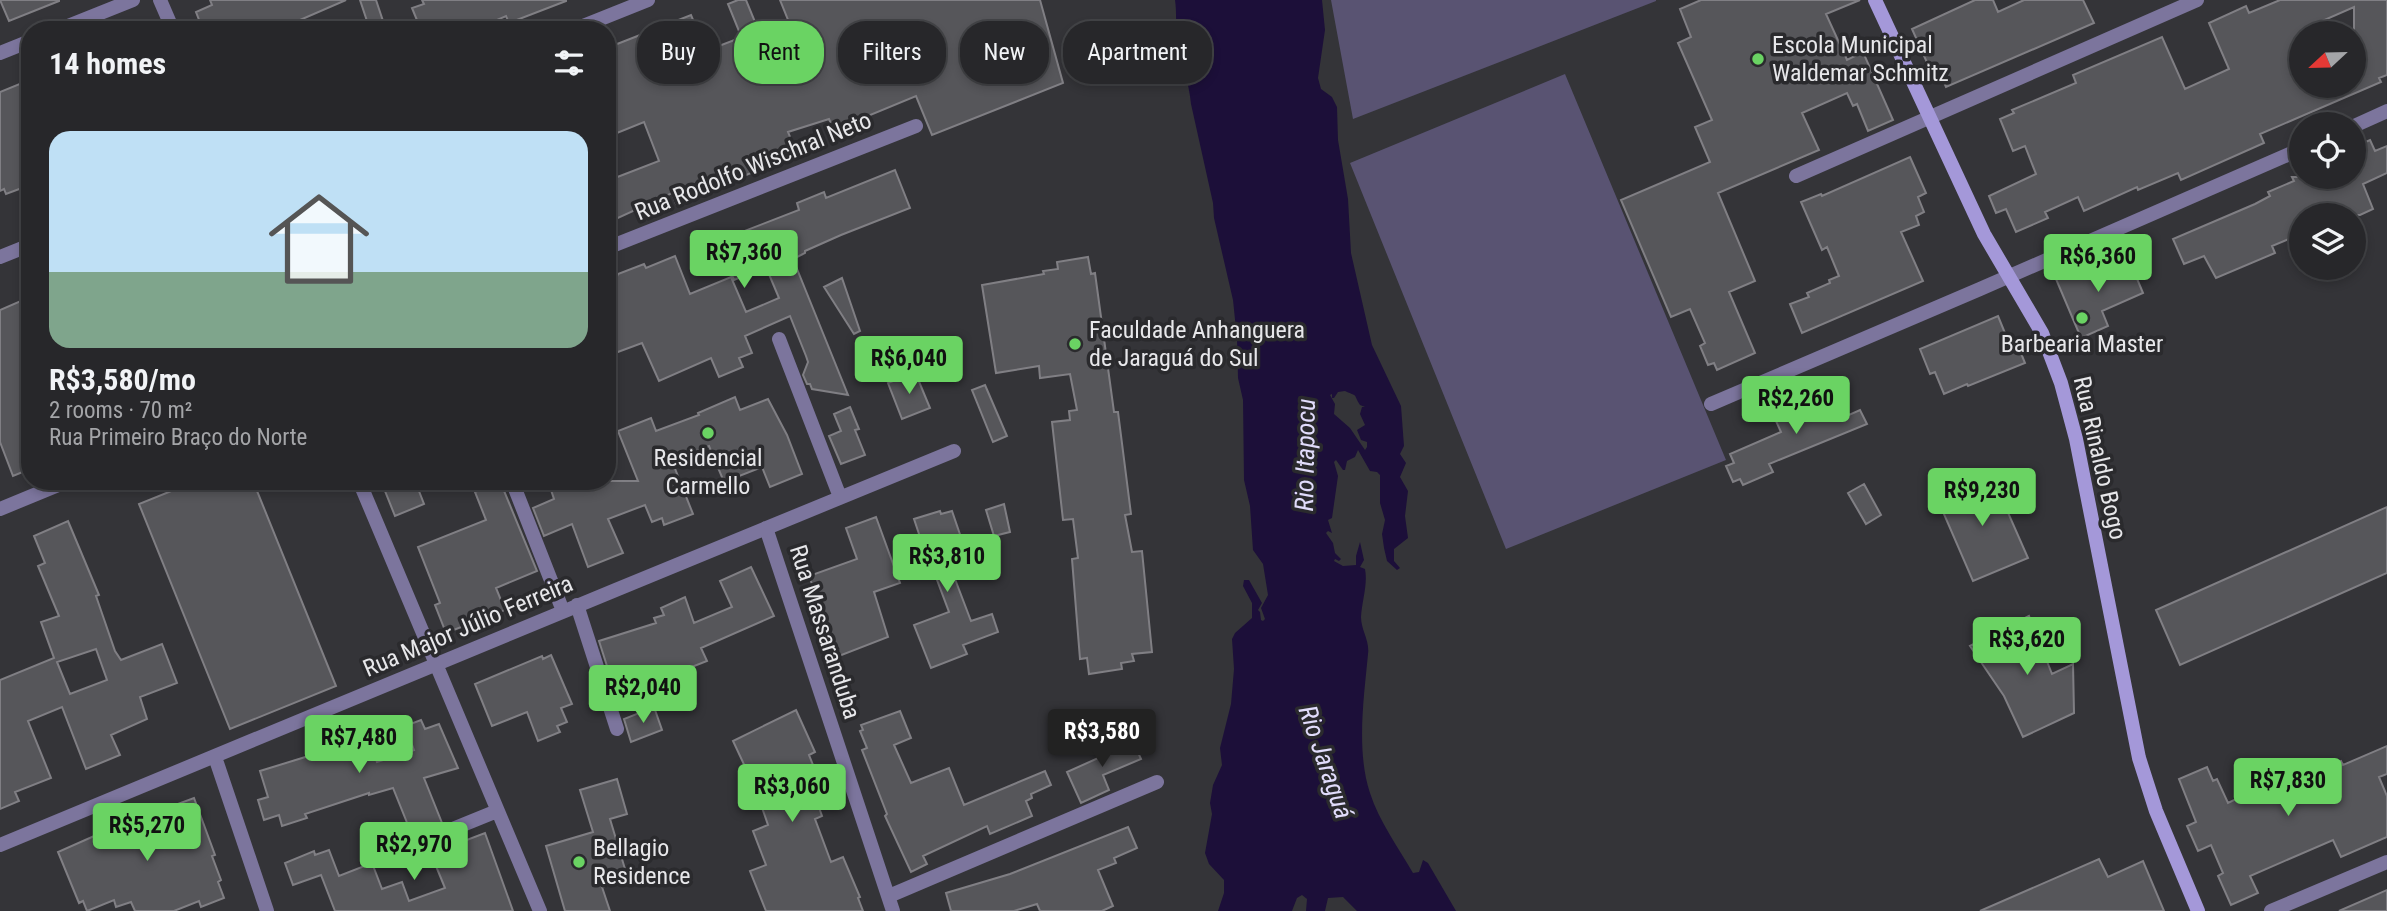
<!DOCTYPE html>
<html lang="en">
<head>
<meta charset="utf-8">
<style>
	body { margin:0; font-family:"Roboto Condensed",sans-serif; background:#333336; color:#f1f3f6; height:100vh; display:flex; flex-direction:column; font-size:26px; white-space:nowrap }
	* { box-sizing:border-box; margin:0 }
	p { font-size:23px; color:#a4a5a8 }
	.icon { flex:none; width:38px; height:38px; fill:none; stroke:currentColor; stroke-width:2; stroke-linecap:round; stroke-linejoin:round }
	.map { position:relative; flex:1; overflow:hidden }
	.details { position:absolute; left:21px; top:21px; width:595px; height:469px; display:flex; flex-direction:column; background:#27272a; border-radius:28px; box-shadow:0 4px 10px #0003,0 0 0 2px #434447 }
	.details>* { flex:none }
	.guide { position:absolute; left:637px; top:21px; width:665px; height:63px; display:flex; gap:14px }
	.needle { width:46px; rotate:248deg }
	.fabs { position:absolute; left:2289px; top:21px; display:grid; gap:14px }
	.fabs a { display:grid; place-items:center; width:77px; height:77px; border-radius:50%; background:#27272a; box-shadow:0 4px 10px #0003,0 0 0 2px #434447; font-size:35px }
	.price { position:absolute; translate:-50% -60px; padding:0 16px; border-radius:7px; background:#6ad363; color:#111; font-size:23px; line-height:46px; filter:drop-shadow(0 2px 4px #0008) }
	.price::after { content:''; position:absolute; left:50%; top:42px; width:21px; height:16px; margin-left:-10px; background:inherit; clip-path:polygon(0 0,100% 0,50% 100%) }
	.price.on { background:#222; color:#fff }
	ul { padding:0; list-style:none }
	li { display:grid; align-content:center; gap:14px; height:371px; padding:0 28px }
	li span { display:grid; place-items:center; height:217px; border-radius:21px; color:#555 }
	li>.icon { margin-inline-start:auto }
	span .icon { width:126px; height:126px; fill:#fffc; stroke-width:1 }
	li b { font-size:30px }
	h2 { display:flex; justify-content:space-between; align-items:center; height:84px; padding:0 28px; font-size:30px }
	.pill { padding:0 24px; border-radius:28px; background:#27272a; box-shadow:0 4px 10px #0003,0 0 0 2px #434447; font-size:24px; line-height:63px }
	.pill.on { background:#6ad363; color:#111 }
	.map>svg:first-child { display:block }
	.green { fill:#595372 }
	.water { fill:#1c0f39; fill-rule:evenodd }
	.building { fill:#56565a; stroke:#807f84; stroke-width:2; fill-rule:evenodd }
	.lines { fill:none; stroke-linecap:round; stroke-linejoin:round }
	.street { stroke:#7c759d; stroke-width:14 }
	.secondary { stroke:#a498d9; stroke-width:14 }
	.poi-dot { fill:#6ad363; stroke:#2a2a2d; stroke-width:2.5 }
	.labels { text-anchor:middle; dominant-baseline:central; stroke-width:7; stroke-linejoin:round; paint-order:stroke }
	.poi-label { font-size:24px; fill:#e7e7ea; stroke:#2a2a2d; text-anchor:start }
	.street-label { font-size:24px; fill:#e7e7ea; stroke:#2a2a2d }
	.water-label { font-size:26px; font-style:italic; fill:#e1dcfb; stroke:#2a2a2d }
</style>
</head>
<body>
<div class="map">
<svg width="2387" height="911" viewBox="0 0 2387 911">
	<rect width="100%" height="100%" fill="#343438"/>
	<!-- green -->
	<path class="green" d="M1331,0H1656V1L1353,119Z
		M1565,74L1726,460L1506,549L1350,163Z"/>
	<!-- water -->
	<path class="water" d="M1175,0H1322L1325,30L1318,78L1321,89L1332,97L1337,107L1338,140L1348,199L1351,253L1372,345L1401,406L1404,446L1400,454L1406,463L1400,477L1408,491L1405,516L1408,538L1394,549V561L1400,568L1397,570L1387,561L1384,548L1382,534L1385,520L1380,503V475L1377,472L1370,471L1358,450L1355,457L1347,461L1345,470H1343L1336,460L1334,462L1338,476L1332,518L1328,520L1332,533L1328,531L1326,533L1333,543L1335,553L1341,559L1339,561L1335,559L1334,561L1343,566L1356,565V556L1360,542L1364,560L1360,567L1365,569C1368,584 1362,601 1361,617C1361,630 1370,641 1368,654C1364,697 1356,751 1370,793C1379,821 1398,847 1413,873L1419,872L1423,860L1428,863L1456,911H1357L1343,897L1328,898L1325,911H1306L1307,899L1302,895L1297,898L1292,911H1218L1224,893V880L1209,864L1205,853L1212,814L1210,803L1213,785L1222,765L1220,748L1231,704L1234,669L1232,639L1235,633L1252,618V603L1243,586L1244,580H1249L1262,603L1258,610L1260,612L1261,620L1263,621L1265,619L1261,608L1268,595L1263,564L1253,550L1250,506L1244,480L1243,400L1238,378L1237,339L1233,300L1214,218L1213,203L1191,104C1189,82 1181,61 1178,39C1175,26 1177,13 1175,0ZM1345,391C1360,398 1352,392 1360,405L1365,407H1362L1360,414L1365,425L1357,430L1361,440L1367,442V447L1365,450L1350,428L1334,414L1335,404L1330,395L1332,394V398H1334L1338,392Z"/>
	<!-- building -->
	<path class="building" d="M0,0H59V1L9,21Z
		M210,0H346L277,30H203L196,12L212,5Z
		M360,0H376L386,30H370Z
		M422,0H566V1L509,23L506,16L474,30H421L412,8L424,4Z
		M738,0H746L762,39L745,46L728,4Z
		M780,0H1040L1063,83L932,135L916,96L834,130L829,119L788,132L797,154L676,204L672,193L607,223V181L659,161L644,122L607,137V50L612,48V46L691,15L706,51L737,39L755,81L793,67L788,56L801,52Z
		M1701,0H1860L1826,14L1847,60L1863,52L1893,120L1868,131L1857,104L1853,106L1847,93L1802,113L1819,150L1718,193L1755,281L1729,292L1755,353L1717,370L1714,363L1708,365L1700,346L1705,343L1690,309L1671,317L1621,200L1710,162L1695,127L1712,120L1678,43L1691,37L1680,9Z
		M1975,0H1993L1998,12L2024,0H2083L2094,23L1946,87L1940,73L1933,76L1912,29Z
		M2280,0H2387V75L2379,78L2381,82L2260,134L2264,143L2181,180L2178,173L2138,190L2137,187L2084,211L2078,197L2045,212L2048,218L2016,232L2006,209L1996,213L1989,196L2036,174L2025,146L2013,151L2000,119L2014,113L2012,110L2076,83L2073,75L2162,37L2185,89L2229,69L2209,23L2246,6L2249,13ZM2354,7V86H2301V33L2307,31L2306,28Z
		M22,83L30,104V185L6,194L4,189L0,191V92Z
		M2370,140L2375,151L2387,146V173L2363,184L2373,209L2360,215H2301V234L2272,246L2275,253L2216,278L2204,256L2184,264L2173,239L2255,204L2270,196L2268,192L2294,181L2292,177H2354V147Z
		M1910,157L1926,193L1918,197L1924,212L1916,216L1919,225L1901,232L1923,281L1802,333L1790,304L1809,297L1807,293L1830,283L1829,280L1839,276L1827,247L1822,250L1801,202L1821,194L1822,196Z
		M895,170L910,208L841,235L805,251V253L793,259L848,395L812,389L810,384H807L803,375L808,362L806,356L790,316L745,336L752,353L739,358L743,367L719,377L711,358L659,381L642,343L607,356V288L614,285L618,274L644,264L646,268L675,256L690,294L731,277L746,312L779,298L766,267L734,280L719,243L730,239L729,237L799,210L797,203L824,192L826,198Z
		M1088,257L1091,274L1095,273L1114,412H1118L1131,514L1125,515L1132,552L1142,551L1152,652L1132,654L1134,661L1121,663L1122,669L1089,674L1087,658L1080,659L1072,559L1078,558L1073,519L1063,520L1052,422L1070,420L1069,411L1077,410L1070,374L1040,378L1039,366L996,373L982,285L1044,274L1043,271L1058,269L1057,262Z
		M2128,257L2143,293L2102,311L2108,326L2081,338L2056,279L2083,268L2086,275Z
		M842,278L860,331L854,334L824,287Z
		M30,297V402L24,404L30,419V469L13,476L0,442V310Z
		M1998,316L2009,343L2016,341L2025,363L1968,386L1967,384L1944,394L1935,372L1930,374L1920,349Z
		M915,372L930,408L902,419L888,383Z
		M985,385L1007,436L993,442L972,390Z
		M1836,388L1849,415L1860,410L1867,424L1769,464L1773,472L1743,485L1740,479L1733,482L1726,466L1734,463L1730,454L1781,432L1776,421L1811,407L1808,399Z
		M735,397L740,410L768,399L787,435L802,474L770,487L762,467L724,482L709,446L672,461L693,514L664,525L662,518L652,522L645,505L608,519L623,553L588,567L572,524L544,536L533,508L554,499L548,481H638L618,431L651,418L656,431L699,415L698,413Z
		M850,407L859,429L855,430L865,455L841,464L829,436L841,431L834,414Z
		M1991,474L2028,558L1973,581L1937,498Z
		M196,481H253L336,686L230,729L139,504Z
		M381,481H415L424,504L395,516Z
		M500,481L537,571L496,588L505,610L446,633L435,605L440,603L418,547L486,520L475,492Z
		M1864,484L1881,515L1866,524L1848,493Z
		M1004,504L1010,532L994,536L986,510Z
		M2387,507V573L2180,665L2156,610Z
		M940,511L941,514L952,511L966,552L947,558L971,621L992,614L998,632L963,645L967,654L931,668L914,625L949,612L931,564H929L914,519Z
		M876,517L900,583L874,592L888,637L839,656L809,576L857,559L846,528Z
		M68,521L99,595L96,596L115,651L121,660L162,644L177,683L140,697L147,719L111,735L120,755L86,769L62,707L28,721L51,778L15,792L19,801L0,809V680L54,658L41,622L59,616L38,566L45,563L34,536ZM96,649L107,680L70,694L57,662Z
		M751,567L774,616L701,648L707,661L674,674L671,669L614,688L599,641L656,623L654,618L664,615L661,608L685,597L694,623L732,607L720,581Z
		M2029,616L2052,674L2073,664L2074,713L2023,737L2004,696L1970,646Z
		M551,655L572,704L561,708L567,722L557,726L560,732L538,741L527,712L492,726L475,684L542,656L543,659Z
		M654,707L662,730L631,742L624,719Z
		M796,710L815,752L809,755L821,785L812,788L822,816L815,819L831,862L843,857L860,897L858,898L863,911H766L750,871L766,865L753,831L768,825L756,790L733,741Z
		M900,711L911,738L894,745L911,783L949,768L964,805L1045,771L1051,785L1031,794L1032,798L1026,801L1032,816L990,834L987,826L923,856L927,864L911,872L885,816L887,814L862,750L867,748L860,731L863,730L861,725Z
		M362,717L377,762L414,750L405,726L421,720L425,729L439,724L458,768L424,778L442,823L412,835L393,788L369,795V793L305,814L307,818L282,826L279,815L264,820L258,800L268,797L260,771L315,754L310,736Z
		M1131,737L1141,759L1103,775L1109,790L1081,803L1067,772L1105,755L1102,750Z
		M2387,746V774L2379,777L2387,796V837L2341,857L2333,840L2250,876L2258,893L2231,905L2218,876L2223,873L2211,845L2198,851L2187,826L2196,822L2179,779L2207,767L2213,781L2217,779L2228,803L2296,771L2300,779L2341,761L2343,765Z
		M617,779L627,814L610,819L628,879L602,887L610,911H565L546,846L593,832L580,790Z
		M194,798L215,855L212,856L221,880L218,882L224,898L201,907L199,901L174,911H135L131,902L116,907L114,900L87,911L83,901L79,903L58,852L110,829Z
		M1128,827L1137,848L1114,858L1116,863L1098,870L1113,906L1102,911H1040L1037,904L1014,911H951L946,893L1010,874Z
		M485,833L513,911H335L321,875L293,885L285,863L314,851L315,855L329,850L339,876L372,863L382,889L402,882L409,901L445,888L429,849L449,841L451,846Z
		M2099,859L2108,877L2143,861L2164,911H1980Z
		M2387,890V911H2339Z"/>
	<g class="lines">
		<!-- street -->
		<path class="street" d="M160,0L173,30
			M58,30L133,0
			M573,30L648,0
			M0,53L30,41
			M2354,126L2387,111
			M1796,176L2197,0
			M607,248L916,126
			M0,257L30,245
			M779,339L840,497
			M1711,404L1980,289L2301,149
			M359,481L540,911
			M512,481L563,611
			M0,509L68,481
			M766,528L893,911
			M577,605L617,729
			M215,757L267,911
			M0,845C319,715 635,580 954,451
			M401,850L497,811
			M889,896L1157,782
			M2271,911L2387,862"/>
		<!-- secondary -->
		<path class="secondary" d="M1875,0L1984,234L2042,333L2061,383L2076,439L2139,758L2156,811L2198,911"/>
	</g>
	<!-- markers -->
	<g class="poi-dot">
		<circle cx="1758" cy="59" r="7"/>
		<circle cx="2082" cy="318" r="7"/>
		<circle cx="1075" cy="344" r="7"/>
		<circle cx="708" cy="433" r="7"/>
		<circle cx="579" cy="862" r="7"/>
	</g>
	<g class="labels">
		<!-- poi labels -->
		<g class="poi-label">
			<text x="1772" y="45">Escola Municipal<tspan x="1772" dy="28">Waldemar Schmitz</tspan></text>
			<text x="1089" y="330">Faculdade Anhanguera<tspan x="1089" dy="28">de Jaraguá do Sul</tspan></text>
			<text x="2082" y="344" text-anchor="middle">Barbearia Master</text>
			<text x="708" y="458" text-anchor="middle">Residencial<tspan x="708" dy="28">Carmello</tspan></text>
			<text x="593" y="848">Bellagio<tspan x="593" dy="28">Residence</tspan></text>
		</g>
		<!-- street labels -->
		<g class="street-label">
			<text transform="translate(753 166) rotate(-22)">Rua Rodolfo Wischral Neto</text>
			<text transform="translate(2100 458) rotate(77)">Rua Rinaldo Bogo</text>
			<text transform="translate(468 626) rotate(-23)">Rua Major Júlio Ferreira</text>
			<text transform="translate(825 632) rotate(72)">Rua Massaranduba</text>
		</g>
		<!-- water labels -->
		<g class="water-label">
			<text transform="translate(1305 455) rotate(-89)">Rio Itapocu</text>
			<text transform="translate(1326 762) rotate(71)">Rio Jaraguá</text>
		</g>
	</g>
</svg>
<div class="fabs">
<a><svg class="needle" viewBox="-14 -14 28 28"><path d="M0-13l5 13h-10z" fill="#e53935"/><path d="M0 13l5-13h-10z" fill="#a4a5a8"/></svg></a>
<a><svg class="icon" aria-label="locate" viewBox="0 0 24 24"><circle cx="12" cy="12" r="6"/><path d="M12 2v4M12 18v4M2 12h4M18 12h4"/></svg></a>
<a><svg class="icon" aria-label="layers" viewBox="0 0 24 24"><path d="M12 4l9 5-9 5-9-5zM3 14l9 5 9-5"/></svg></a>
</div>
<b class="price" style="left:744px;top:290px">R$7,360</b>
<b class="price" style="left:2098px;top:294px">R$6,360</b>
<b class="price" style="left:909px;top:396px">R$6,040</b>
<b class="price" style="left:1796px;top:436px">R$2,260</b>
<b class="price" style="left:1982px;top:528px">R$9,230</b>
<b class="price" style="left:947px;top:594px">R$3,810</b>
<b class="price" style="left:2027px;top:677px">R$3,620</b>
<b class="price" style="left:643px;top:725px">R$2,040</b>
<b class="price on" style="left:1102px;top:769px">R$3,580</b>
<b class="price" style="left:359px;top:775px">R$7,480</b>
<b class="price" style="left:2288px;top:818px">R$7,830</b>
<b class="price" style="left:792px;top:824px">R$3,060</b>
<b class="price" style="left:147px;top:863px">R$5,270</b>
<b class="price" style="left:414px;top:882px">R$2,970</b>
<div class="guide">
<a class="pill">Buy</a>
<a class="pill on">Rent</a>
<a class="pill">Filters</a>
<a class="pill">New</a>
<a class="pill">Apartment</a>
</div>
<section class="details">
<h2>14 homes<svg class="icon" aria-label="filters" viewBox="0 0 24 24"><path d="M4 7h16M4 17h16"/><circle cx="9" cy="7" r="2"/><circle cx="15" cy="17" r="2"/></svg></h2>
<ul>
<li><span style="background:linear-gradient(#bfe0f5 65%,#7fa58c 0)"><svg class="icon" aria-label="home" viewBox="0 0 24 24"><path d="M3 11l9-7 9 7M6 9v11h12V9"/></svg></span><div><b>R$3,580/mo</b><p>2 rooms · 70 m²</p><p>Rua Primeiro Braço do Norte</p></div></li>
</ul>
</section>
</div>
</body>
</html>
